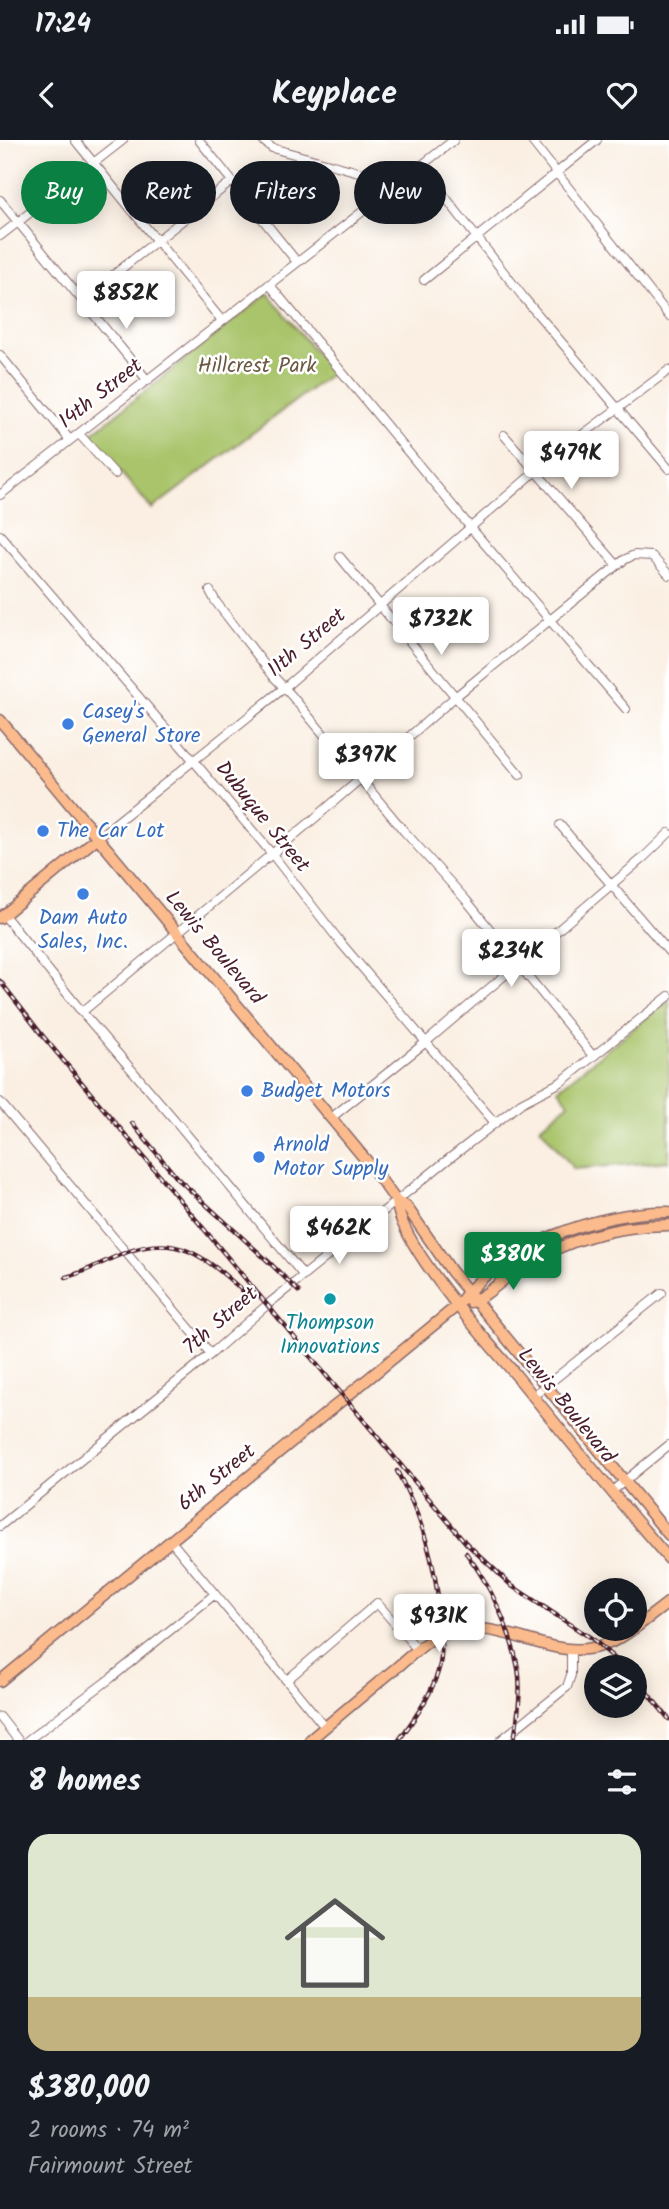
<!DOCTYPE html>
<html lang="en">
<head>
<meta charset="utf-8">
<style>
	body { margin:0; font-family:Kalam,sans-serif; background:#20242c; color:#f1f3f6; height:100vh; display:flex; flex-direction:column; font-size:26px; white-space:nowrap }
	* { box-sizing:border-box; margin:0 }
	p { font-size:23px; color:#9ea1a6 }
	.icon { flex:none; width:38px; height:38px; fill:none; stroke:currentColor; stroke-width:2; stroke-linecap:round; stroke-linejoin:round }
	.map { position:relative; height:1600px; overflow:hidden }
	.side { display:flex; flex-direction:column; background:#171b24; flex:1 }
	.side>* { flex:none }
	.hud { position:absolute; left:21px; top:21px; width:628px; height:63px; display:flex; gap:14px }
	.buttons { position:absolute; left:584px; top:1438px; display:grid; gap:14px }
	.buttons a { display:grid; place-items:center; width:63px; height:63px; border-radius:50%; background:#171b24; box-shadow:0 4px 18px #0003; font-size:35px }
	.price { position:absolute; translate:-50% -60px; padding:0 16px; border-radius:7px; background:#fff; color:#222; font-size:23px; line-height:46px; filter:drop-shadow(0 2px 4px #0008) }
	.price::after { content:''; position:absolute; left:50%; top:42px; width:21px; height:16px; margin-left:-10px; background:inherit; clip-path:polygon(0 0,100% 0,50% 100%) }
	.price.on { background:#0b8043; color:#fff }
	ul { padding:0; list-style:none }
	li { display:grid; align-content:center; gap:14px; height:371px; padding:0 28px }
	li+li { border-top:2px solid #363941 }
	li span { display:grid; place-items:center; height:217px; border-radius:21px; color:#555 }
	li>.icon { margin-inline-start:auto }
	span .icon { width:126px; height:126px; fill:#fffc; stroke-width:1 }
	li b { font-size:30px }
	h2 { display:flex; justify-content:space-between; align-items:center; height:84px; padding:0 28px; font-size:30px }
	.tag { padding:0 24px; border-radius:32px; background:#171b24; box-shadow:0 4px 18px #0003; font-size:24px; line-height:63px }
	.tag.on { background:#0b8043; color:#fff }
	.status { display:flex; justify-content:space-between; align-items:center; height:49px; padding:0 35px; background:#171b24; direction:ltr }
	.status svg { height:19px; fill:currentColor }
	header { display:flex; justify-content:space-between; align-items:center; height:91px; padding:0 28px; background:#171b24; font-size:32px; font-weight:600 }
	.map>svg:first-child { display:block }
	.green { fill:#a9c46a; stroke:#7a724a; stroke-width:2 }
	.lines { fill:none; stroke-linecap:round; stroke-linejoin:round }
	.minor-casing { stroke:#88686b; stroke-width:10 }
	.major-casing { stroke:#88686b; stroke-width:13 }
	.minor { stroke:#fff; stroke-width:8 }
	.major { stroke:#fbbb8d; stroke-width:10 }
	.rail-casing { stroke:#4a1f2b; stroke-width:4.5 }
	.rail { stroke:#fff; stroke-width:2; stroke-dasharray:5; stroke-linecap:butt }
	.shop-dot { fill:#3f7fe0; stroke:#fff; stroke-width:2.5 }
	.culture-dot { fill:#0f9aa8; stroke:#fff; stroke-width:2.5 }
	.labels { text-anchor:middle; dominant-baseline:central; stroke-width:5; stroke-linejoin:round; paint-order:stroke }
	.park-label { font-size:21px; fill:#6b5941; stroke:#fff }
	.street-label { font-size:21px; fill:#4a1f2b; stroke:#fff }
	.shop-label { font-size:21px; fill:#366cbe; stroke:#fff; text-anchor:start }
	.culture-label { font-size:21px; fill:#0d838f; stroke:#fff }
</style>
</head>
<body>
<div class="status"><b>17:24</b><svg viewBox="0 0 49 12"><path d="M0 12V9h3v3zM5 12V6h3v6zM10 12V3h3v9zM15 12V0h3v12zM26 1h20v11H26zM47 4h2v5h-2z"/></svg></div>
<header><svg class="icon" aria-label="back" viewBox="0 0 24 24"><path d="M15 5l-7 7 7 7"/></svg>Keyplace<svg class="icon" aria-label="heart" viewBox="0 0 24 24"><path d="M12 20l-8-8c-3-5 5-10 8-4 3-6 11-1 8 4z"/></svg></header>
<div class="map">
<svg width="669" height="1600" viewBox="0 0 669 1600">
	<rect width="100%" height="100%" fill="#fff"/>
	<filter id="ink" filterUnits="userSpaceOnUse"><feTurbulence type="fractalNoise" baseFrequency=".0143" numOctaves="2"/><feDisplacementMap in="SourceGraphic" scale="14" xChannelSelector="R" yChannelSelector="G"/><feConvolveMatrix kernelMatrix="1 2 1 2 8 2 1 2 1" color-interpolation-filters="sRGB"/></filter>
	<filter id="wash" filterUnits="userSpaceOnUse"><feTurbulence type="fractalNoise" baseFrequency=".00686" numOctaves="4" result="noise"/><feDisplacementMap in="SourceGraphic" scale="28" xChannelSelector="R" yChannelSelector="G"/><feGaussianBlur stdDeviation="1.57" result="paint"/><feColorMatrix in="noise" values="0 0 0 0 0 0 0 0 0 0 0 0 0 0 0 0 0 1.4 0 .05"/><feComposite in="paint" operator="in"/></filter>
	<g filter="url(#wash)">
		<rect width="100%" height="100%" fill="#faefe2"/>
		<!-- green -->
		<path class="green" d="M268,153L332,233L152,369L89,296Z
			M669,860V1021L574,1029L540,987L569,963L558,949Z"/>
	</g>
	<g filter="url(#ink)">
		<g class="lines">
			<!-- minor casing -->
			<g class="minor-casing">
				<path id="minor" d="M75,0L222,181
					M199,0L297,122
					M262,0L272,8L373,36L395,46
					M531,0L669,176
					M421,26L524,158L669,329
					M0,60L148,241
					M0,96L123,0
					M424,140L597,0
					M269,144L471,388L626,569
					M82,160L232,41
					M0,215L70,300
					M79,294L115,334
					M504,295L617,425
					M0,355L454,0
					M0,395L193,620L272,714L341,803L495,983
					M340,417L520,635
					M210,451L216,462L274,537L291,555L404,691L466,760L593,916
					M560,685L669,812
					M97,698L284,548L550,319L669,230
					M4,775L82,872L174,979L304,1136
					M82,872L315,678L455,557L624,420L634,415L652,416L669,435
					M0,962L211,1214
					M331,978L426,902L643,718L669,693
					M533,1256L662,1153
					M611,1352L669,1305
					M0,1386L211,1214L267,1165L446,1021L521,963L561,942L669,856
					M171,1401L325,1587
					M287,1540L377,1463L418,1510
					M0,1577L18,1600
					M28,1600L111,1538L215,1454
					M501,1600L567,1547L571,1535V1510"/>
			</g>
			<!-- major casing -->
			<g class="major-casing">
				<path id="major" d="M0,580L370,1025L397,1062L406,1066L452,1132L669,1395
					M0,778L97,698
					M397,1062C399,1104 486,1200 516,1235C566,1297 617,1359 669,1419
					M470,1162C488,1156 504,1138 519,1128C564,1101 616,1085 669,1085
					M635,1488L669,1462
					M0,1541L458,1165C500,1106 598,1071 669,1072
					M310,1600C338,1576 367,1552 396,1528C410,1517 427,1499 444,1493C514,1471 563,1543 633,1489"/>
			</g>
			<!-- minor -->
			<use href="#minor" class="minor"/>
			<!-- major -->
			<use href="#major" class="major"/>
			<!-- rail casing -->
			<g class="rail-casing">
				<path id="rail" d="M0,841L42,895L466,1403L512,1446L594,1500L625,1528
					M132,983L177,1038L270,1123L299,1152
					M66,1137C87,1132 102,1122 122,1114C177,1091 205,1117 244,1152
					M397,1331C423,1380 435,1421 440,1475C441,1492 443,1508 440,1524C434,1552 415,1578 399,1600
					M466,1413C491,1446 510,1488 518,1528C522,1551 518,1578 514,1600
					M635,1538L669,1579"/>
			</g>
			<!-- rail -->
			<use href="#rail" class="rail"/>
		</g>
	</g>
	<!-- markers -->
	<g class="shop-dot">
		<circle cx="68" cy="584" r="7"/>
		<circle cx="43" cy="691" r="7"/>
		<circle cx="83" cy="754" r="7"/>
		<circle cx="247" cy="951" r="7"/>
		<circle cx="259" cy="1017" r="7"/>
	</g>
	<circle class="culture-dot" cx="330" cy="1159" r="7"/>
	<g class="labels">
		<!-- park labels -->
		<g class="park-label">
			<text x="257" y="226">Hillcrest Park</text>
		</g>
		<!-- street labels -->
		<g class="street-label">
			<text transform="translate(101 254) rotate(-38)">14th Street</text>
			<text transform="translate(307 503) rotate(-40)">11th Street</text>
			<text transform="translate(262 677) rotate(51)">Dubuque Street</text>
			<text transform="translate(214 808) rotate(50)">Lewis Boulevard</text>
			<text transform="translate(221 1181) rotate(-41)">7th Street</text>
			<text transform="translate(566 1266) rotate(51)">Lewis Boulevard</text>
			<text transform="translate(217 1338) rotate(-39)">6th Street</text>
		</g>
		<!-- shop labels -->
		<g class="shop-label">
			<text x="82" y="572">Casey's<tspan x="82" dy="24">General Store</tspan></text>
			<text x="57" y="691">The Car Lot</text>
			<text x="83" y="778" text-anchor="middle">Dam Auto<tspan x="83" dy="24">Sales, Inc.</tspan></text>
			<text x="261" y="951">Budget Motors</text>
			<text x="273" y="1005">Arnold<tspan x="273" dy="24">Motor Supply</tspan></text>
		</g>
		<!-- culture labels -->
		<g class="culture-label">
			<text x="330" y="1183">Thompson<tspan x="330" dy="24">Innovations</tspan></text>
		</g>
	</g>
</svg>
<div class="buttons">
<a><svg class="icon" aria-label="locate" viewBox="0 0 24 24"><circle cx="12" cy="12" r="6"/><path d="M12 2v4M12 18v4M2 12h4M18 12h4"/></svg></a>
<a><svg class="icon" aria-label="layers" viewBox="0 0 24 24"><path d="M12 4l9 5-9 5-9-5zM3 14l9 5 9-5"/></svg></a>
</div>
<b class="price" style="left:126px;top:191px">$852K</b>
<b class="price" style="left:571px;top:351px">$479K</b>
<b class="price" style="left:441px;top:517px">$732K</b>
<b class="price" style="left:366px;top:653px">$397K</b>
<b class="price" style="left:511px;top:849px">$234K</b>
<b class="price" style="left:339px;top:1126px">$462K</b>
<b class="price on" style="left:513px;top:1152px">$380K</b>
<b class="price" style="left:439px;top:1514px">$931K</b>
<div class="hud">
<a class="tag on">Buy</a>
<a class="tag">Rent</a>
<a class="tag">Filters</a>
<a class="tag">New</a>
</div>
</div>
<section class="side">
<h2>8 homes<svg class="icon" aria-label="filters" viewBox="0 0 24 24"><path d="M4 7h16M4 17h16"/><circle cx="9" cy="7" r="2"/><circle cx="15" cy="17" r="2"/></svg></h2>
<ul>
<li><span style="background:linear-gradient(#dfe7d0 75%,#c2b280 0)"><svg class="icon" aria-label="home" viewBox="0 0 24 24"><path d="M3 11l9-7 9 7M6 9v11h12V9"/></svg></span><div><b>$380,000</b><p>2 rooms · 74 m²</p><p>Fairmount Street</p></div></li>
</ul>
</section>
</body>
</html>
